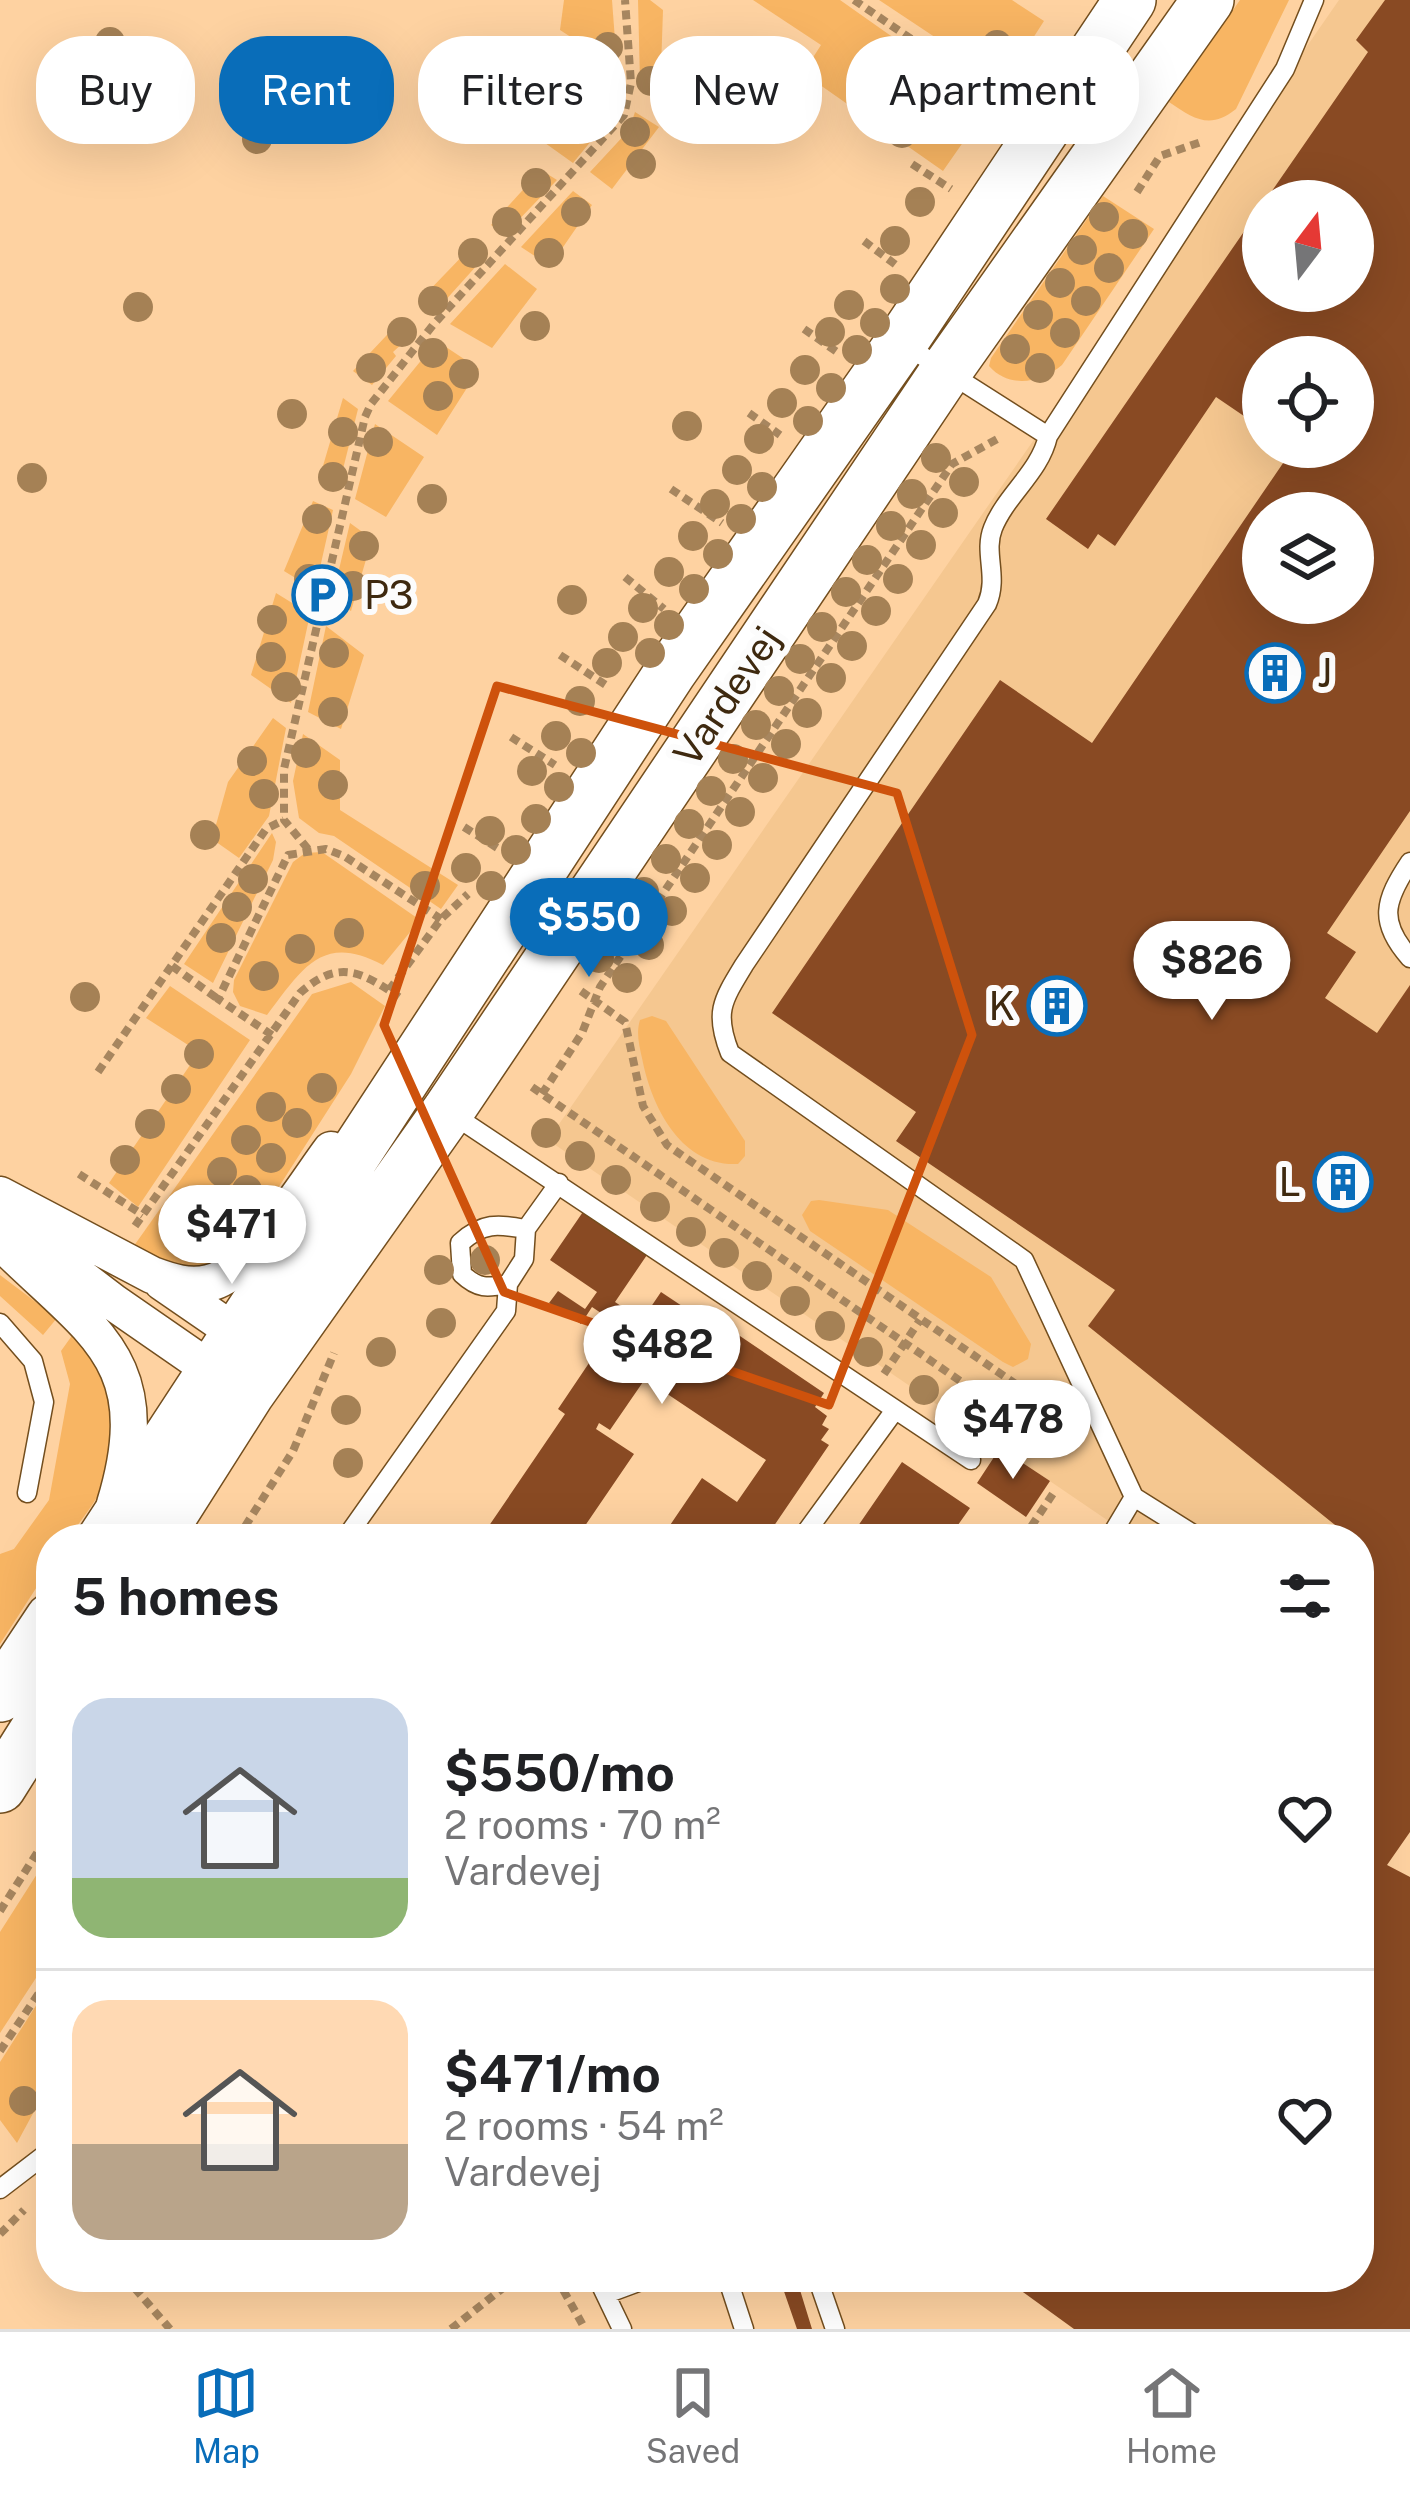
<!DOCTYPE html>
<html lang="en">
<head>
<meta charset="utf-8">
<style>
	body { margin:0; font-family:"Public Sans",sans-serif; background:#f6f6f6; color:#202124; height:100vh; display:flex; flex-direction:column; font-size:45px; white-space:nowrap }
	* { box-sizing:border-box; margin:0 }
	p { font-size:39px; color:#757577 }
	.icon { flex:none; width:66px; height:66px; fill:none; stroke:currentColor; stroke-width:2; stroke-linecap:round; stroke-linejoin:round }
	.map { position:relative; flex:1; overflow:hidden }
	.panel { position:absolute; left:36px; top:1524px; width:1338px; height:768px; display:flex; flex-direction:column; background:#fff; border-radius:48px; box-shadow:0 12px 48px #0002 }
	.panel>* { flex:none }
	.banner { position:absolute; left:36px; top:36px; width:1338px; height:108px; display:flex; gap:24px }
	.needle { width:78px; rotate:16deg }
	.controls { position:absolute; left:1242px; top:180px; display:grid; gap:24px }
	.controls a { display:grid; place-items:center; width:132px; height:132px; border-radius:50%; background:#fff; box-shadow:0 12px 48px #0002; font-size:60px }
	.price { position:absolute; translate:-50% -102px; padding:0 27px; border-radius:42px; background:#fff; color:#222; font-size:39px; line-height:78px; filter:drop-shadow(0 3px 6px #0008) }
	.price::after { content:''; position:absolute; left:50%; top:72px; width:36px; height:27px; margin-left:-18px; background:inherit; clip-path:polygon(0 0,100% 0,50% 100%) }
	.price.current { background:#096db9; color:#fff }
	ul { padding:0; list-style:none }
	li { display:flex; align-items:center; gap:36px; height:300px; padding:0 36px }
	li+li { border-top:3px solid #e0e0e0 }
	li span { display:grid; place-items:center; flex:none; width:336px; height:240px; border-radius:36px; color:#555 }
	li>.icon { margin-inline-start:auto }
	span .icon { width:144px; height:144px; fill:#fffc; stroke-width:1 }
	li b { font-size:51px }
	h2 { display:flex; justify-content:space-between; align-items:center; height:144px; padding:0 36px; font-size:51px }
	.tag { padding:0 42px; border-radius:48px; background:#fff; box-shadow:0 12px 48px #0002; font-size:42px; line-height:108px }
	.tag.current { background:#096db9; color:#fff }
	.menu { display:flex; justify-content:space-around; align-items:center; height:168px; border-top:3px solid #e0e0e0; background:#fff; font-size:33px; color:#757577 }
	.menu a { display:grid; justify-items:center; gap:6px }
	.menu .current { color:#096db9 }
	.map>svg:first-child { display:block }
	.built { fill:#f5c790; fill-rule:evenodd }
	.green { fill:#f8b563 }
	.building { fill:#894a23; fill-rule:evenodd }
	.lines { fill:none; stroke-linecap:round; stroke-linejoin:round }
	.lane-casing { stroke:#734e1e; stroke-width:21 }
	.street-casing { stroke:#734e1e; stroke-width:39 }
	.secondary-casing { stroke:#734e1e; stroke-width:54 }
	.path { stroke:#a7865f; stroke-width:8; stroke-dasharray:9 6; stroke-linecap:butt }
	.lane { stroke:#fff; stroke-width:18 }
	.street { stroke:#fff; stroke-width:36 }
	.secondary { stroke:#fff; stroke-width:51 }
	.tree { fill:#a58155 }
	.marked { fill:none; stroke:#ce520c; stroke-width:9; stroke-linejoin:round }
	.labels { text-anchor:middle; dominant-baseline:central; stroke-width:12; stroke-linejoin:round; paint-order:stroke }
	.poi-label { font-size:39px; fill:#3e290f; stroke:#fcfcfc; text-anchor:start }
	.street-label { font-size:39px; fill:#3e290f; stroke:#fcfcfc }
</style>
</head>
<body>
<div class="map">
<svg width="1410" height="2329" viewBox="0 0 1410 2329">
	<rect width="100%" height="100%" fill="#fed2a1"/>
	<!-- built -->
	<path class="built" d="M1339,0H1410V1726L1359,1539H1135L548,1140ZM1263,201H1353V291H1263ZM1263,357H1353V447H1263ZM1263,513H1353V603H1263Z"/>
	<!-- green -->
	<path class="green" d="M564,0H612L617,67L560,30Z
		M638,0H650L663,10L660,98L640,82Z
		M753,0H840L989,105L943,171L803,73L821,45Z
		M879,0H1012L1044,21L1004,83Z
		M1240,0H1289L1236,109C1210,130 1194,119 1169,102Z
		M557,57L617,97L615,112L573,163L524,128Z
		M635,112L659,127L612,189L590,172L629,130Z
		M541,170L557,180L505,234L491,225Z
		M573,191L592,205L550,266L521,247Z
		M1103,196L1154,229L1062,365C1041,383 1009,389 989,366L991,358Z
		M473,245L488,253L434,313L418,302Z
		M505,264L537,289L492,348L450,324Z
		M402,319L415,332L393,352L396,356L372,385L353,371Z
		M437,341L479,369L437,435L388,401Z
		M343,398L358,409L338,489L320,476Z
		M375,424L424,457L386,517L355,499Z
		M313,501L333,510L315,590L284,571Z
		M350,523L372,539L351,611L332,599Z
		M276,593L310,614L291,703L251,675Z
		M326,626L364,655L341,729L308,712Z
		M273,718L286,728L269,816L239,858L212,839L228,782Z
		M303,734L340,760V810L458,885L441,909L334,836L319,833L299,818L293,781Z
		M272,833L276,842L273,860L213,983L184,964Z
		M322,852L420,920L383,965C322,932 302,969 267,1015L240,1006L233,992L234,980L293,862L305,853Z
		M351,982L385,1006L351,1074L243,1243L209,1267L177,1268L131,1250L312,994Z
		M170,986L250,1040L138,1207L109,1183L199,1052L146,1018Z
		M652,1016L666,1021L745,1141V1156L738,1164C680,1167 651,1105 642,1058C639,1044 636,1033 640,1020Z
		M819,1200L888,1210L991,1277L1031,1344L1028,1359L1013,1367L1003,1362L810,1231L802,1215L811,1201Z
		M0,1275L57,1318L43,1335L0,1296Z
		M76,1330C113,1368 123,1422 108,1473C102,1496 81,1519 68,1539H51V1565L0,1644V1554L14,1549L49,1500L70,1384L61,1351Z
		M51,1852V1955L0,2033V1932Z
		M51,1982V2080L17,2143L0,2120V2062Z"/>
	<!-- building -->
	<path class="building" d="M1385,0H1410V811L1327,933L1356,952L1325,998L1377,1033L1410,985V1832L1387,1865L1410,1877V2329H1074L1002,2277H1359V1539H1337L1340,1529L1088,1326L1115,1290L896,1141L916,1112L772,1013L1000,680L1092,743L1294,447H1353V357H1263V429L1216,397L1115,546L1098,534L1088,549L1046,519L1263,204V291H1353V201H1265L1368,52L1356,40ZM1263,513H1353V603H1263Z
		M587,1206L651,1249L615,1302L642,1320L661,1292L730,1338L734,1332L824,1393L815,1407L827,1416L822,1425L829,1429L821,1440L829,1445L765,1539L662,1537L702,1478L737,1502L766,1460L645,1379L610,1430L599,1423L596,1429L634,1454L576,1539H480L565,1414L558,1409L616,1323L592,1307L581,1324L549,1303L558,1291L585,1309L597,1292L550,1260Z
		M1000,1448L1050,1481L1026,1517L977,1483Z
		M902,1462L970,1508L948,1539H849Z
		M779,2277H796L812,2329H797Z"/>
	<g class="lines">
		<!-- lane casing -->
		<g class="lane-casing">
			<path id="lane" d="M902,343L1048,436L1285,69L1314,0
				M1048,436C1040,472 1006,495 993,528C983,553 999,576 987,604L744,965C722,1001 714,1013 730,1053L1024,1260L1134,1497L1109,1539
				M1410,862C1384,901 1378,922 1410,958
				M452,1114L971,1460
				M508,1284C487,1288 478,1289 462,1274L460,1243C483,1222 497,1224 526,1229
				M0,1323L33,1361L44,1402L27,1493
				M1134,1497L1201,1539
				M345,1539L506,1311L508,1284L524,1259L526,1229L559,1183
				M801,1539L895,1410
				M0,2189L51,2150
				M597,2277L622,2329
				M727,2277L744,2329
				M817,2277L835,2329
				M606,2294L652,2277"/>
		</g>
		<!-- street casing -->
		<g class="street-casing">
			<path id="street" d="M0,1195L152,1275C171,1282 189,1288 209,1283C252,1273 304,1186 331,1150
				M8,1222L113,1302L230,1383
				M0,1241C92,1333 159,1358 115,1504
				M162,1282L255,1346"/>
		</g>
		<!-- secondary casing -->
		<g class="secondary-casing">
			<path id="secondary" d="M103,1539L671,671L901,343L1130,0
				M156,1539L248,1394L448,1111L946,371L1208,0
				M0,1696L51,1619
				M0,1787L51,1706"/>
		</g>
		<!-- path -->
		<path class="path" d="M854,0L1011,107
			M912,164L951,189
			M1137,192L1160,156L1204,141
			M864,241L896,265
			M804,329L837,352
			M749,413L780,435
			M671,489L722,523
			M625,577L664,609
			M560,655L609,687
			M511,737L555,765
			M464,827L499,849
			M308,849L284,820V769L365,417L371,404L433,325L624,115L631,83L625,0
			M172,966L218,999
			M389,990L441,919L468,894
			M581,991L625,1022L643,1106L667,1145L1055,1411L1067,1407
			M272,1035L218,999L288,855L326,849L344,856L441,919
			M98,1072L266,829L284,820
			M532,1087L1020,1422L1055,1411
			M542,1094L582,1033L600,987L952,464L1001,437
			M79,1174L143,1215
			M135,1226L300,993C338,959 361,971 399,997
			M884,1374L920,1320
			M237,1539L293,1451L334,1353
			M1023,1539L1056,1489
			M0,1911L51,1831
			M0,2051L51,1975
			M0,2234L24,2210
			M125,2277L170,2329
			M556,2277L585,2329
			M451,2329L517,2277"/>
		<!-- lane -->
		<use href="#lane" class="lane"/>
		<!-- street -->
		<use href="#street" class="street"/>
		<!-- secondary -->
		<use href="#secondary" class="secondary"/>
	</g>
	<!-- trees -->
	<g class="tree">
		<circle cx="110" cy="42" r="15"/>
		<circle cx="997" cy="45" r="15"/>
		<circle cx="608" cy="47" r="15"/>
		<circle cx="965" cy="51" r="15"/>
		<circle cx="517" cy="78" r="15"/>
		<circle cx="563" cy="80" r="15"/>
		<circle cx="651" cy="81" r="15"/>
		<circle cx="871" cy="97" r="15"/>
		<circle cx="539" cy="116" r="15"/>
		<circle cx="635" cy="132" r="15"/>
		<circle cx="902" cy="133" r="15"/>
		<circle cx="257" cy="139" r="15"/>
		<circle cx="641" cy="164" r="15"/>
		<circle cx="536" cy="183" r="15"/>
		<circle cx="920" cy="202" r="15"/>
		<circle cx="576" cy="212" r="15"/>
		<circle cx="1104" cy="217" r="15"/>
		<circle cx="507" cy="222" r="15"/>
		<circle cx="1133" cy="234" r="15"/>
		<circle cx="895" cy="241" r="15"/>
		<circle cx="1082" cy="250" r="15"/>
		<circle cx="473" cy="253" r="15"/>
		<circle cx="549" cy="253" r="15"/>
		<circle cx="1109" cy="268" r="15"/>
		<circle cx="1060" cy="283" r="15"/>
		<circle cx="895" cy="289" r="15"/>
		<circle cx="433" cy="301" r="15"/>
		<circle cx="1086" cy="301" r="15"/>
		<circle cx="849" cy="305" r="15"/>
		<circle cx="138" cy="307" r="15"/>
		<circle cx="1038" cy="315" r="15"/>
		<circle cx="875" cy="323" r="15"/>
		<circle cx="535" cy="326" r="15"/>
		<circle cx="402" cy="332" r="15"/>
		<circle cx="830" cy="332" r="15"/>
		<circle cx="1065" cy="333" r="15"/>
		<circle cx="1015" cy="349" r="15"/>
		<circle cx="857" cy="350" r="15"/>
		<circle cx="433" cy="353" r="15"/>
		<circle cx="371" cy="368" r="15"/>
		<circle cx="1040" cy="368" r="15"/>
		<circle cx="805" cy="370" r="15"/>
		<circle cx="464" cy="374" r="15"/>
		<circle cx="831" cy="388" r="15"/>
		<circle cx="438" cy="396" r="15"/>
		<circle cx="782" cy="403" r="15"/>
		<circle cx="292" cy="414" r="15"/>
		<circle cx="808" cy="421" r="15"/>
		<circle cx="687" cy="426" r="15"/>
		<circle cx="343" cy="432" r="15"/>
		<circle cx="759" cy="439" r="15"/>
		<circle cx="378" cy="442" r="15"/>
		<circle cx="936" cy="458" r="15"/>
		<circle cx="737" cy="470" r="15"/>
		<circle cx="333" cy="477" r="15"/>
		<circle cx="32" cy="478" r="15"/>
		<circle cx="964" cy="482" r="15"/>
		<circle cx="762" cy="487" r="15"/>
		<circle cx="912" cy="494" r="15"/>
		<circle cx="432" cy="499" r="15"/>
		<circle cx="715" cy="504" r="15"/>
		<circle cx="943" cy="513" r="15"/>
		<circle cx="317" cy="519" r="15"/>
		<circle cx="741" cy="519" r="15"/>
		<circle cx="891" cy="526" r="15"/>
		<circle cx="693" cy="536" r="15"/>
		<circle cx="921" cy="545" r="15"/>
		<circle cx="364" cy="546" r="15"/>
		<circle cx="718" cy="554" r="15"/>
		<circle cx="867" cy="560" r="15"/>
		<circle cx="669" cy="572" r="15"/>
		<circle cx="309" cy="579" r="15"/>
		<circle cx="898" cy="579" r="15"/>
		<circle cx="353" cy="586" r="15"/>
		<circle cx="694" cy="589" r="15"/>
		<circle cx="846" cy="592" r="15"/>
		<circle cx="572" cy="600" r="15"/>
		<circle cx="643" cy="608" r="15"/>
		<circle cx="876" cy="611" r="15"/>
		<circle cx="272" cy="620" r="15"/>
		<circle cx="669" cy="625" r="15"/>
		<circle cx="822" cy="627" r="15"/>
		<circle cx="623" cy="637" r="15"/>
		<circle cx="852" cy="646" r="15"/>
		<circle cx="334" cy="653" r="15"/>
		<circle cx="650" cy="653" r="15"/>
		<circle cx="271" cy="657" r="15"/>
		<circle cx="800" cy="659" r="15"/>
		<circle cx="607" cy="663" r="15"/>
		<circle cx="831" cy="678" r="15"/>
		<circle cx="286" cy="687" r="15"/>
		<circle cx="779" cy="691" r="15"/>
		<circle cx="580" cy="701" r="15"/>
		<circle cx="333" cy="712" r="15"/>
		<circle cx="807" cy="713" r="15"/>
		<circle cx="756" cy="725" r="15"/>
		<circle cx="556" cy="736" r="15"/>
		<circle cx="786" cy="744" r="15"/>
		<circle cx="306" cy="753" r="15"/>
		<circle cx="581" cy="753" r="15"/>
		<circle cx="733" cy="759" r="15"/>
		<circle cx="252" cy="761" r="15"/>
		<circle cx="532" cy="771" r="15"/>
		<circle cx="763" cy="778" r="15"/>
		<circle cx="333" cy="785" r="15"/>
		<circle cx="559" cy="787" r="15"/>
		<circle cx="711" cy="791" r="15"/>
		<circle cx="264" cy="794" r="15"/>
		<circle cx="740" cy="812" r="15"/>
		<circle cx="536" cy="819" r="15"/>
		<circle cx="689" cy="824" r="15"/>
		<circle cx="490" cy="831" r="15"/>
		<circle cx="205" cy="835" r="15"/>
		<circle cx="717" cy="845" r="15"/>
		<circle cx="516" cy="850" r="15"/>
		<circle cx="666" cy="859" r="15"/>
		<circle cx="466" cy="868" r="15"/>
		<circle cx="695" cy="878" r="15"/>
		<circle cx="253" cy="879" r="15"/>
		<circle cx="425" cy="886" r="15"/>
		<circle cx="491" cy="886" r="15"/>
		<circle cx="644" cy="892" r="15"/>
		<circle cx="237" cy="907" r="15"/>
		<circle cx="672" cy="911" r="15"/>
		<circle cx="622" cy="924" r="15"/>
		<circle cx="349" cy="933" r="15"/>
		<circle cx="221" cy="938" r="15"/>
		<circle cx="649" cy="945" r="15"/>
		<circle cx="300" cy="949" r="15"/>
		<circle cx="599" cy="958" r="15"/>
		<circle cx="264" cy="976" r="15"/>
		<circle cx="627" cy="978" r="15"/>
		<circle cx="85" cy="997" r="15"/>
		<circle cx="199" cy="1054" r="15"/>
		<circle cx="322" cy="1088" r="15"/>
		<circle cx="176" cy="1089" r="15"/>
		<circle cx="271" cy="1107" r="15"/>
		<circle cx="297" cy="1123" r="15"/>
		<circle cx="150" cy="1124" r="15"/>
		<circle cx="546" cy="1133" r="15"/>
		<circle cx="246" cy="1140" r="15"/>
		<circle cx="580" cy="1156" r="15"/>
		<circle cx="271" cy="1158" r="15"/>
		<circle cx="125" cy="1160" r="15"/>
		<circle cx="222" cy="1172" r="15"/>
		<circle cx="616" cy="1180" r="15"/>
		<circle cx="247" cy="1190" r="15"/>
		<circle cx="655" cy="1207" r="15"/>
		<circle cx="194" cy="1209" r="15"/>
		<circle cx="221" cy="1225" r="15"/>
		<circle cx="691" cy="1232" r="15"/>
		<circle cx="724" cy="1253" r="15"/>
		<circle cx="485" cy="1260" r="15"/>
		<circle cx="439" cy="1270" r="15"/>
		<circle cx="757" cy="1276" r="15"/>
		<circle cx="795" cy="1301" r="15"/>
		<circle cx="441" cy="1323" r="15"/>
		<circle cx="830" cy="1326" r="15"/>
		<circle cx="381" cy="1352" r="15"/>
		<circle cx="868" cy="1352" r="15"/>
		<circle cx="924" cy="1390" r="15"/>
		<circle cx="346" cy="1410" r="15"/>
		<circle cx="961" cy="1415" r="15"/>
		<circle cx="348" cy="1463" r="15"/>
		<circle cx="24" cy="2101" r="15"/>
	</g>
	<!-- marked area -->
	<path class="marked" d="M497,686L897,793L972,1035L829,1405L504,1292L384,1025Z"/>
	<!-- icons -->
	<defs>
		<g id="parking-ring" transform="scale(3)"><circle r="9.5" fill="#fcfcfc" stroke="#096db9" stroke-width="1.5"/><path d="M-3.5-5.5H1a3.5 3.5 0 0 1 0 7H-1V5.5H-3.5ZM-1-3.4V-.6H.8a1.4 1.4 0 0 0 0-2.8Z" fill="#096db9"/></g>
		<g id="building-ring" transform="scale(3)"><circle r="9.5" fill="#fcfcfc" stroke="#096db9" stroke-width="1.5"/><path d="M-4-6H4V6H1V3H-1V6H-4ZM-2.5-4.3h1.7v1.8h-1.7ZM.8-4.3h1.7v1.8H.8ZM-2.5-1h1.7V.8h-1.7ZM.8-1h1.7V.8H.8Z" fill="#096db9"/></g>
	</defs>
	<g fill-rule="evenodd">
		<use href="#parking-ring" x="322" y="595"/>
		<use href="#building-ring" x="1275" y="673"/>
		<use href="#building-ring" x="1057" y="1006"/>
		<use href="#building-ring" x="1343" y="1182"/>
	</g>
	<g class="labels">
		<!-- poi labels -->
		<g class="poi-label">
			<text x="364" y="595">P3</text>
			<text x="1317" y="673">J</text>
			<text x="1015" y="1006" text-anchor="end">K</text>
			<text x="1301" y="1182" text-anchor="end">L</text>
		</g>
		<!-- street labels -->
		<g class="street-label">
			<text transform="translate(727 696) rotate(-56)">Vardevej</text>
		</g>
	</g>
</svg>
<div class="controls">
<a><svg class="needle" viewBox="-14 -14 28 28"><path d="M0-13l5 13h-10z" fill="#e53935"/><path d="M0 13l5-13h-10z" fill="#757577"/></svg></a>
<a><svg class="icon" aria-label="locate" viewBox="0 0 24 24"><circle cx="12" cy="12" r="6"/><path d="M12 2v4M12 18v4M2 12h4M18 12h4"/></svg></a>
<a><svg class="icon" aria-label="layers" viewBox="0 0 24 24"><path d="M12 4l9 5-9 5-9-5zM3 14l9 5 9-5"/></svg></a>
</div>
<b class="price current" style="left:589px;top:980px">$550</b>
<b class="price" style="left:1212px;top:1023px">$826</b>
<b class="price" style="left:232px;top:1287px">$471</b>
<b class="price" style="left:662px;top:1407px">$482</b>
<b class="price" style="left:1013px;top:1482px">$478</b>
<div class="banner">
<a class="tag">Buy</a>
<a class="tag current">Rent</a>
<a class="tag">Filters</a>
<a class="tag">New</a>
<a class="tag">Apartment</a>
</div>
<section class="panel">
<h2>5 homes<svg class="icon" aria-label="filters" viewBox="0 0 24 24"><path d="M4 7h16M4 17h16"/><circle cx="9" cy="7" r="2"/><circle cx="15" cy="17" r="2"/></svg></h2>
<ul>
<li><span style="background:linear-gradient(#c9d6e8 75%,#8fb573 0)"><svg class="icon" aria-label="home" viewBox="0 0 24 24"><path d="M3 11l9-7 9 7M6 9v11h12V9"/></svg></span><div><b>$550/mo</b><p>2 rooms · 70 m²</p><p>Vardevej</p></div><svg class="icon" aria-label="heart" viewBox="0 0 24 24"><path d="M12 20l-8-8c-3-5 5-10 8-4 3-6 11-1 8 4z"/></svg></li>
<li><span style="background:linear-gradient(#ffd9b3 60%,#b9a48a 0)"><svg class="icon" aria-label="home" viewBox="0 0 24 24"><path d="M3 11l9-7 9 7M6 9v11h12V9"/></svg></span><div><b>$471/mo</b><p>2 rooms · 54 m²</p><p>Vardevej</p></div><svg class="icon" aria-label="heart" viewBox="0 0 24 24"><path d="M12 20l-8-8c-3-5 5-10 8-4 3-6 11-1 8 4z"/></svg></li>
</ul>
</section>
</div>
<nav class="menu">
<a class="current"><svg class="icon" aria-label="map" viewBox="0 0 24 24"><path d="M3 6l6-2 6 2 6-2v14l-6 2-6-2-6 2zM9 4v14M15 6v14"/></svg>Map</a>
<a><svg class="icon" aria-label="saved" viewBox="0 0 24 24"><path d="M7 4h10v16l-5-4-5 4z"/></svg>Saved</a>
<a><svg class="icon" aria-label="home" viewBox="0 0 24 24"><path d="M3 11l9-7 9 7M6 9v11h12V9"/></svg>Home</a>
</nav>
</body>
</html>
